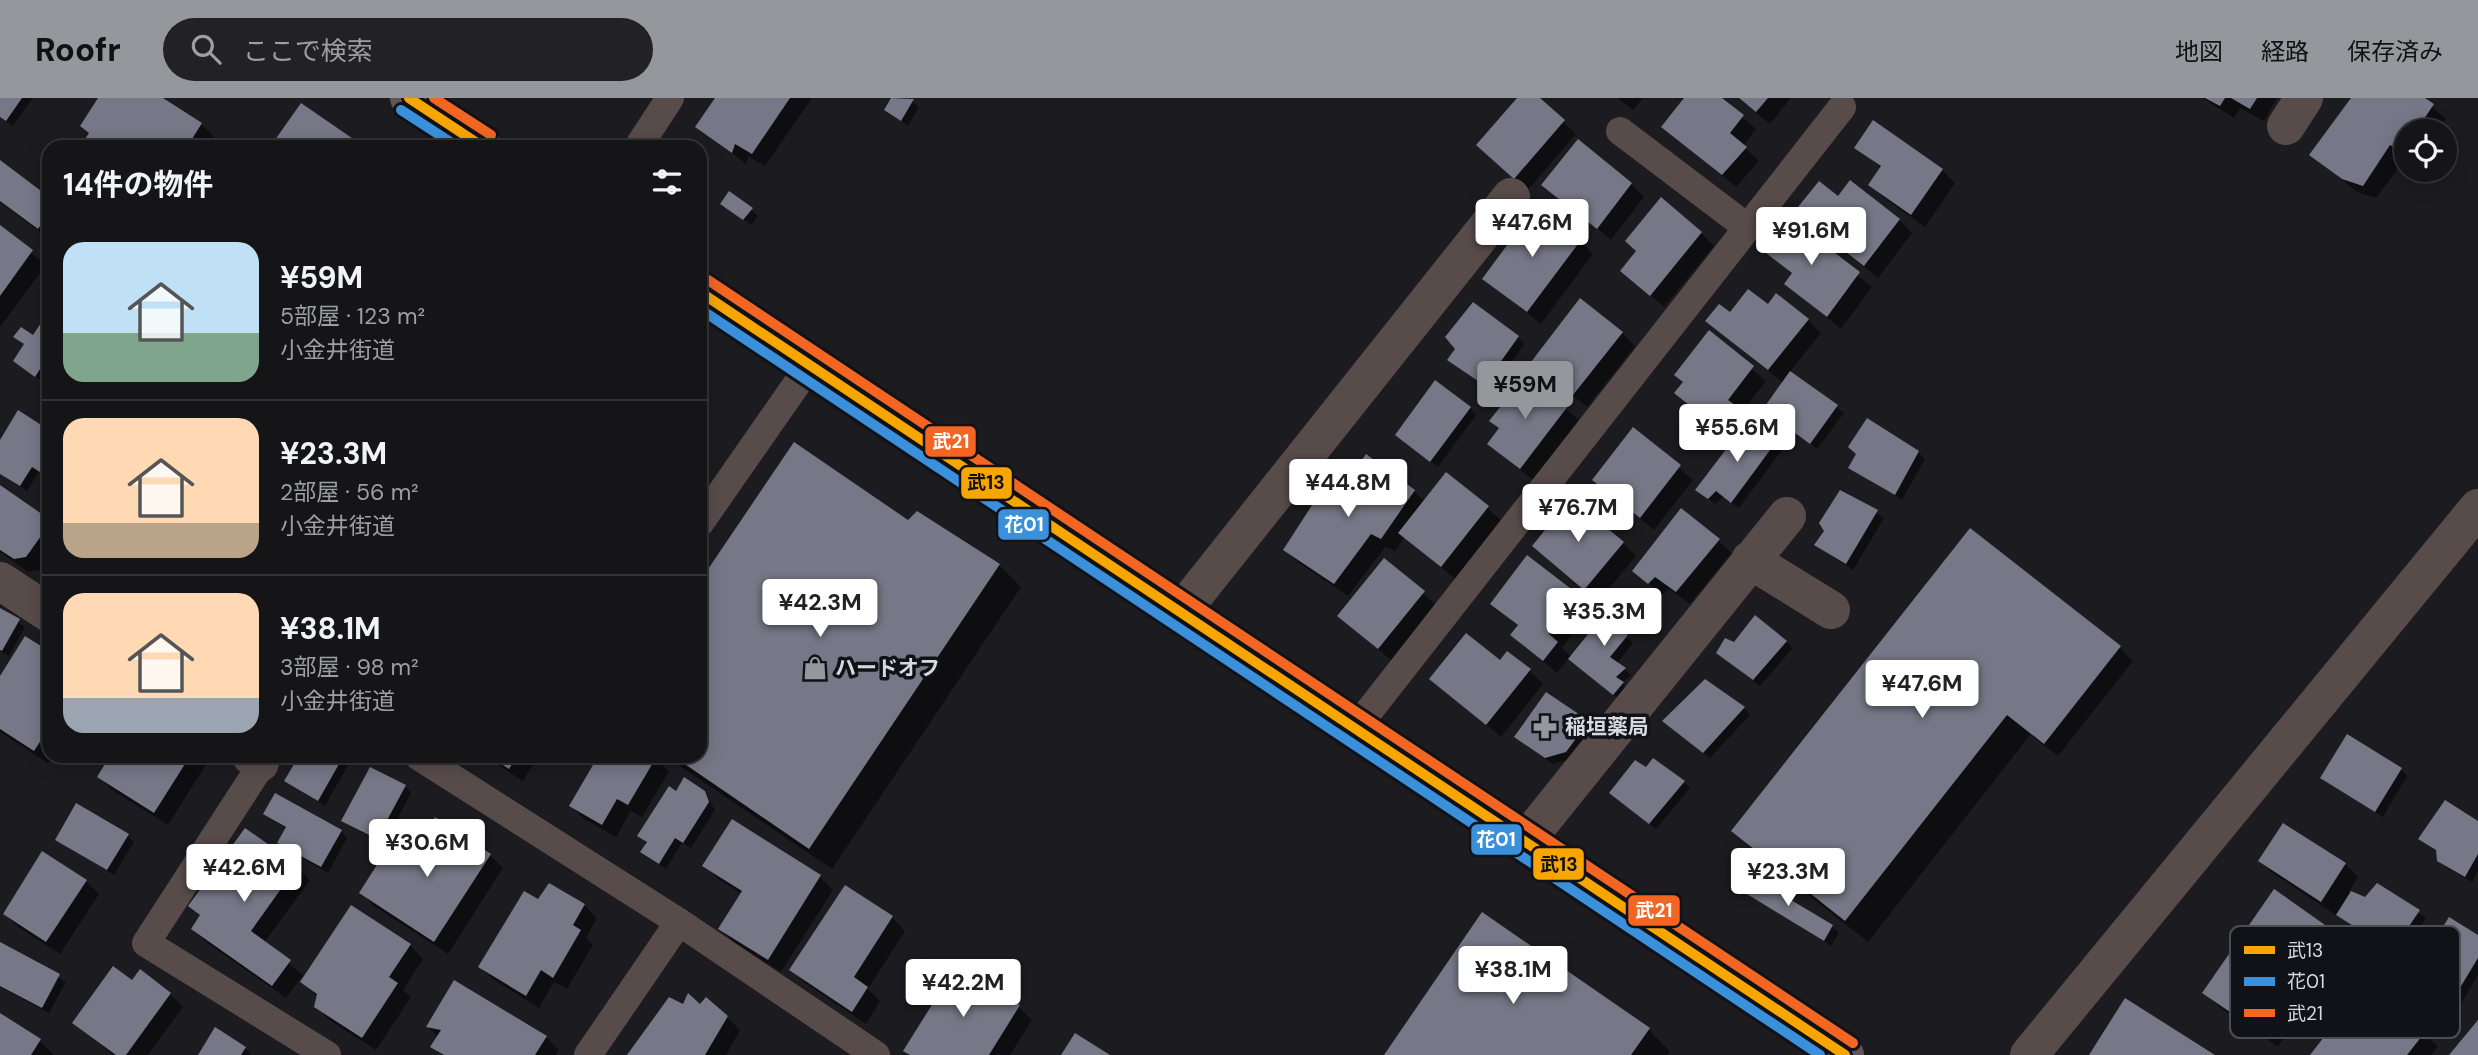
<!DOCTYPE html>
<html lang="ja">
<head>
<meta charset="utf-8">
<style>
	body { margin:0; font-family:"DM Sans","Noto Sans JP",sans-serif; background:#222225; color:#f1f3f6; height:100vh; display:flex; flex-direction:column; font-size:26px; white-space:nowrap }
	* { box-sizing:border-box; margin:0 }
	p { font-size:23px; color:#9d9fa2 }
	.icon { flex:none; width:38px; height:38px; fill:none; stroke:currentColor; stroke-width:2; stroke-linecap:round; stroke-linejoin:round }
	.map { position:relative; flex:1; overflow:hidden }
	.panel { position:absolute; left:42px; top:42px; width:665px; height:623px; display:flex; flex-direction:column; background:#151518; border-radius:21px; box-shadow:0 4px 18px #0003,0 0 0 2px #343437 }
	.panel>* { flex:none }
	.tools { position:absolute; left:2394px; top:21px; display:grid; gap:14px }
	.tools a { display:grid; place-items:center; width:63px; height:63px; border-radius:50%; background:#151518; box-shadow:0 4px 18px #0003,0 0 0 2px #343437; font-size:35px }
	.price { position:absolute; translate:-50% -60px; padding:0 16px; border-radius:7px; background:#fff; color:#222; font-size:23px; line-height:46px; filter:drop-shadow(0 2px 4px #0008) }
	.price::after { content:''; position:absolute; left:50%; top:42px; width:21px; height:16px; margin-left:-10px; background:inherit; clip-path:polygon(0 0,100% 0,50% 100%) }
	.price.active { background:#96979c; color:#111 }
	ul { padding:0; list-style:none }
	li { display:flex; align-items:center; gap:21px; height:175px; padding:0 21px }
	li+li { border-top:2px solid #343437 }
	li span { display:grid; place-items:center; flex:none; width:196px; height:140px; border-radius:21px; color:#555 }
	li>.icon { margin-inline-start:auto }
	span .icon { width:84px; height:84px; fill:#fffc; stroke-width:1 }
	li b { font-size:30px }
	h2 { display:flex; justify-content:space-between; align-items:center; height:84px; padding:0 21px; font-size:30px }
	header { display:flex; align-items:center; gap:42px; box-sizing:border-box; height:98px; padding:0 35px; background:#96979c; color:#111 }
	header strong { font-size:33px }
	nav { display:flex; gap:38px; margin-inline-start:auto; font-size:24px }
	.search { width:490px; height:63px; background:#222225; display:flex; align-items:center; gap:18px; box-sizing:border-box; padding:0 24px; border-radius:38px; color:#9d9fa2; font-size:26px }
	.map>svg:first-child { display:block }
	.shadow { fill:#0007 }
	.building { fill:#767887 }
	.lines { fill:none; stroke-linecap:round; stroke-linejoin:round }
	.service { stroke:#584c4b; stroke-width:28 }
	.minor { stroke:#584c4b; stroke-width:38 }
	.primary { stroke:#635455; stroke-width:38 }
	.bus-1-casing { stroke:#111218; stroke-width:16 }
	.bus-2-casing { stroke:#111218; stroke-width:16 }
	.bus-3-casing { stroke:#111218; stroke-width:16 }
	.bus-1 { stroke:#f7a600; stroke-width:10 }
	.bus-2 { stroke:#3a90db; stroke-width:10 }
	.bus-3 { stroke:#f26522; stroke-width:10 }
	.labels { text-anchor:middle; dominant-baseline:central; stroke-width:7; stroke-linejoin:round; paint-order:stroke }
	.poi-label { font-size:21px; font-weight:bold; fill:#d8d9de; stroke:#111218; text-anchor:start }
	.key { fill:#111218; stroke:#4d4e53; stroke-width:2 }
	.key-label { font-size:19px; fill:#d8d9de }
	.line-badge { stroke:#111218; stroke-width:2.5 }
	.badge-label { font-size:19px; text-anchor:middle; font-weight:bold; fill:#fff }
	.pale-badge-label { font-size:19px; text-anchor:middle; font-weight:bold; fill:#111 }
</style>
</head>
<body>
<header>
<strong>Roofr</strong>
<div class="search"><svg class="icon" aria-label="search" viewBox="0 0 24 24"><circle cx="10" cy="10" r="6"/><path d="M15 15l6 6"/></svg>ここで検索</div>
<nav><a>地図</a><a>経路</a><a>保存済み</a></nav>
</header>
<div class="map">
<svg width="2478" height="957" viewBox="0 0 2478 957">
	<rect width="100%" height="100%" fill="#1c1c20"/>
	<!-- shadow -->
	<path class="shadow" d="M0,0H33L13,28L0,19Z
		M100,0H159L201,26L224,49H82L90,36L82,28Z
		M717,0H812L765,68L748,58L746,66L698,29Z
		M893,0H908L919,9L908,28L886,11Z
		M1520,0H1538L1576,36L1528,92L1478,47Z
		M1617,0H1643L1633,12Z
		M1686,0H1719L1756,31L1743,48L1759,63L1736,89L1663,28Z
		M1738,0H1791L1770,26Z
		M2202,0H2277L2264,23L2240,10L2234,20Z
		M2353,0H2422L2446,21L2438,33H2406V60L2376,100L2357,94L2311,57Z
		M1857,49L1942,72L1955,85L1925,129L1884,100L1871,87L1882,71Z
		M0,64L49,101V141L0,104Z
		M1631,86L1644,99L1611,142L1544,87Z
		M1838,101L1899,122L1912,135L1878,180L1797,114Z
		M729,112H751L758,118L751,127Z
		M1788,121L1872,189L1841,231L1786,186L1793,177L1765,152Z
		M0,130L46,167L0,229Z
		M1701,135L1714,148L1664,209L1622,173L1638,154Z
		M1580,143L1593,156L1541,226L1484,181Z
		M1768,209L1808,222L1821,235L1789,275L1844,315L1817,351L1765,311L1783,285L1708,223Z
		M49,216V274L43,284L15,263L25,247L15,239H33Z
		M1622,235L1635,248L1587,309L1533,264Z
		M1709,235L1766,283L1741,315L1747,321L1732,342L1677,295Z
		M1518,239L1524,246L1492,292L1449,262Z
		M1526,278L1580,323L1534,383L1489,346L1500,331Z
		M1470,310L1476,317L1438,369L1404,344Z
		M1748,327L1782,352L1739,410L1723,399L1715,406L1697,392Z
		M1634,332L1693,382L1654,432L1594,382Z
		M49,334V381L39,374L27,393L0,376V345Z
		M1918,354L1925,361L1902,402L1850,369Z
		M1447,376L1501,422L1455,481L1405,439L1395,453L1385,449L1348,498L1299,465L1285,452L1342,394L1414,393L1425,404Z
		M0,389L49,423V458L40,472L28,474L0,454Z
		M1841,395L1884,420L1853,472L1816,447L1826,433Z
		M908,424L999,467L1021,489L832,771L665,658H700V486Z
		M1718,442L1731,455L1690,506L1669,491L1662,497L1635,473Z
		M1623,445L1636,458L1598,504L1547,461Z
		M1528,459L1591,511L1562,550L1571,559L1618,501L1641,519L1626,538L1633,545L1617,566L1631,577L1622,585L1629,592L1620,602L1569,560L1557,575L1512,537L1519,529L1492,506Z
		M1385,462L1437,508L1392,563L1339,518Z
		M0,512L25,529L9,558L0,553Z
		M1786,544L1793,550L1760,588L1718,555Z
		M2120,550L2133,563L2058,658L2030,637L1868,844L1755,755L1734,733Z
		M49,555V658H53L48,665L0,634V581Z
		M1500,565L1529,572L1543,586L1501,639L1432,581Z
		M1744,610L1750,617L1710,660L1671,630Z
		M1588,624L1594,631L1573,660L1553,666L1516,639Z
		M112,658H205L209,662L168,727L112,692L99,679Z
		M301,658H338L348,667L325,708L286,683Z
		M484,658H538L523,683Z
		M608,658H652L669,673L642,719L631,713L616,739L584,721L571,708Z
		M1646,671L1684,684L1690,690L1656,731L1618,702Z
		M2401,671L2407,678L2383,719L2322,680Z
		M405,688L411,695L384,747L343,723Z
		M704,694L715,712L691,750L682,745L666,771L649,760L643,754L648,746L639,738L677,695Z
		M265,716L341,733L347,740L328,775L286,751L279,744L287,731Z
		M733,723L820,779L833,792L781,874L734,844L720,831L742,796L718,781L705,768Z
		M2478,725V773L2472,784L2446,769L2439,762L2438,754L2420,740Z
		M127,738L134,744L114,777L57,741Z
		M490,757L503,770L448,856L374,808L361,794L411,760Z
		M2260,763L2345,766L2358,779L2349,794L2366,801L2377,787L2426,820L2406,848L2396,844L2390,853L2274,776Z
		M297,769L310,782L264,845L303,877L286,900L206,844L193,831L201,819L191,808Z
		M86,783L99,796L60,856L18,829L5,816Z
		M846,789L892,819L905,833L868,891L880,903L866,926L805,885L792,872Z
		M1744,793L1832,828L1839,835L1831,848Z
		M539,803L584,807L597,820L586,840L593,847L567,891L554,884L539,910L494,882L480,869Z
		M2333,835L2347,848L2278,949L2218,908L2205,895Z
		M2478,839V877L2460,908L2414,878Z
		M0,846L66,884L49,915L0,889Z
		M410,847L423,861L403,892L411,899L376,952L329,922L316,908L318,899L302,884Z
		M958,870L1019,909L1032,922L1010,957H910L905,953Z
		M132,884L170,896L183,909L148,957H113L74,925Z
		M2366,889L2438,948L2431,957H2312Z
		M684,908L700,909L727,919L740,932L726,957H630Z
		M0,917L40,943L54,957H0Z
		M428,929L546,939L559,952L556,957H441L433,949L438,939Z
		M1648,931L1670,953L1667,957H1386Z
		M245,950L251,957H200Z"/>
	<!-- building -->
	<path class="building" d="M0,0H22L6,23L0,19Z
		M98,0H163L202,25L187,49H80L89,35L80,28Z
		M715,0H790L752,56L735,46L732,55L695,29Z
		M891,0L914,1L901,23L884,12Z
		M1517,0H1540L1565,22L1514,81L1476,47Z
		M1684,0H1722L1744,17L1730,35L1747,49L1722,77L1661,29Z
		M1739,0H1768L1756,14Z
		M2205,0H2225L2220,8Z
		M2231,0H2257L2250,11Z
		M2351,0H2425L2434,6L2416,33H2406V48L2403,53L2390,47L2363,88L2342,81L2309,57Z
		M301,5L362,47L361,49H270Z
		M1873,22L1943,71L1911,117L1868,87L1881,68L1854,50Z
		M1578,41L1632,85L1597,131L1541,87Z
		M0,62L49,99V116L38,131L0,103Z
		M1850,82L1900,121L1864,168L1794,114L1819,83L1838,98Z
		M729,93L753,110L743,122L720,106Z
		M1661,99L1702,134L1650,198L1620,173L1636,153L1625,143Z
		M1536,108L1581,142L1527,214L1482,181Z
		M1788,119L1860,174L1827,219L1784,186L1792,175L1762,152Z
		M0,127L33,152L0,198Z
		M1748,191L1768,206L1776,195L1809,221L1768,272L1705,223L1719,206L1730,214Z
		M1580,200L1623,234L1573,297L1531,264Z
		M1473,204L1519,238L1484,287L1447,262L1455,251L1445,239Z
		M49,213V257L35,279L13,263L24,246L13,239L21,229L33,237Z
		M1709,232L1754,268L1728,302L1735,307L1718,330L1674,295L1683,284L1674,277Z
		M1790,273L1838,307L1810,346L1763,311Z
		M1526,276L1568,308L1520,371L1487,346L1499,330L1489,323Z
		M1435,282L1471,309L1430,364L1395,337Z
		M18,312L49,332V365L43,376L32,369L20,388L0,376V342Z
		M1867,320L1919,353L1895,397L1848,370L1856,356L1848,349Z
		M1747,324L1776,344L1731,405L1716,393L1708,401L1695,392Z
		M1633,329L1681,367L1640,420L1592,382Z
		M794,344L908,422L917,413L1000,466L809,751L673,658H700V483Z
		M1366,356L1415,392L1381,441L1371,436L1334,486L1283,452L1329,381L1341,391Z
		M1446,374L1489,408L1441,469L1398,435Z
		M49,384V411L42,393Z
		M0,387L49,421V427L26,459L14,461L0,452Z
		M1840,392L1878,412L1846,466L1814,447L1824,433L1819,425Z
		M1571,400L1624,444L1584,492L1532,448Z
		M1681,410L1720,441L1676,494L1655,479L1648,486L1632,473Z
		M1970,430L2121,548L2044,646L2007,617L1845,823L1731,733Z
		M1527,457L1579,497L1549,536L1558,544L1543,563L1510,537L1518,527L1490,506Z
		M1384,460L1425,493L1378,551L1337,518Z
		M1618,499L1635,512L1619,532L1628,537L1610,559L1626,570L1616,579L1624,584L1613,597L1568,561Z
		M0,510L20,521L2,553L0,552Z
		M1755,517L1787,543L1753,582L1716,555L1725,540L1734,544Z
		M1466,535L1500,562L1507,553L1531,571L1486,627L1429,581Z
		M25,538L49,553V630L34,653L0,631V578Z
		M1705,581L1745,609L1703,655L1662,623Z
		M1546,594L1589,623L1566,654L1545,660L1514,639Z
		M2347,636L2402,670L2375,714L2320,680Z
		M110,658H190L154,715L97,679Z
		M299,658L343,659L318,703L284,683Z
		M489,658H517L509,671Z
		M605,658H657L628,707L617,701L602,727L569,708L593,667Z
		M1653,660L1685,683L1649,726L1609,695L1635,662L1646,669Z
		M370,669L406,687L377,741L341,723Z
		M684,679L705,693L709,704L683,745L675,740L659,766L640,754L647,744L637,738L669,688L676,693Z
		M275,695L342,732L321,769L277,745L286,729L263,716Z
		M2445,702L2478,723V756L2465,779L2437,763L2436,752L2418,741Z
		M76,705L129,736L107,772L55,742Z
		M435,719L491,756L434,844L359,795L387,751L410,758Z
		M732,721L821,777L768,862L718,831L742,793L702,768Z
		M2283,725L2346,765L2321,804L2258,763Z
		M245,730L298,767L251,833L291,862L272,888L191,831L200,817L188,808Z
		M42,753L87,782L46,844L3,816Z
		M1751,778L1833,827L1824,843L1742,793Z
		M549,785L585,806L573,827L581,832L553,880L541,872L526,898L478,869L524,793L538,801Z
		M2377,785L2420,812L2399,843L2389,838L2383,847L2336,817L2351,793L2365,799Z
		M845,787L893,818L854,879L868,889L852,914L789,872Z
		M2274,791L2335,834L2264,937L2202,895Z
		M351,807L411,846L389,879L398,885L362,940L314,909L317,896L300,884Z
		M1482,814L1650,930L1631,957H1384Z
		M2449,819L2478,837V860L2452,903L2412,879Z
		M0,844L60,876L42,910L0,888Z
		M957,867L1020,907L989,957H910L903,953Z
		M113,868L132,882L140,871L171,895L126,957H116L72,925Z
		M454,882L547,938L535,957H444L430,949L441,932L426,929Z
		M2365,886L2426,933L2407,957H2310Z
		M688,895L700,906L706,899L728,918L705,957H627L669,899L683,906Z
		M2125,900L2215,957H2089Z
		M0,915L41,941L31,957H0Z
		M2478,922V957H2449Z
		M215,929L246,949L241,957H198Z
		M1075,935L1110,957H1061Z"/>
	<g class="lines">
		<!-- service -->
		<path class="service" d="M1620,33L1748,130
			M638,49L670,0
			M700,425L810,267
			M1355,631L1842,9
			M267,658L146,845L327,957
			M418,658L679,824L876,957
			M588,957L679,824"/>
		<!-- minor -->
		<path class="minor" d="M2286,28L2304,0
			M1750,462L1831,512
			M0,483L49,515
			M1181,514L1511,99
			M251,658L260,665
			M1524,745L1787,418
			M2029,957L2478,410"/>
		<!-- primary -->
		<path class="primary" d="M409,0L483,49
			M700,194L1845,957"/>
		<!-- bus-1 casing -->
		<g class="bus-1-casing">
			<path id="bus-1" d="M409,0L483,49
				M700,194L1845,957"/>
		</g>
		<!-- bus-2 casing -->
		<g class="bus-2-casing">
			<path id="bus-2" d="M401,12L458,49
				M700,211L1820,957"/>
		</g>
		<!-- bus-3 casing -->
		<g class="bus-3-casing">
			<path id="bus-3" d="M434,0L491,37
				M708,182L1853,945"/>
		</g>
		<!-- bus-1 -->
		<use href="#bus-1" class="bus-1"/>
		<!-- bus-2 -->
		<use href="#bus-2" class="bus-2"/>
		<!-- bus-3 -->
		<use href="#bus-3" class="bus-3"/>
	</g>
	<!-- icons -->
	<defs>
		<g id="shop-bare" transform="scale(1.89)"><path d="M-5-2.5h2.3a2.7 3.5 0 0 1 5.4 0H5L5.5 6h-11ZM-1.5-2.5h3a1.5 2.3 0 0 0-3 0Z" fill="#96979c" stroke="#111218" stroke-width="2.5" paint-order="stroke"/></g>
		<g id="pharmacy-bare" transform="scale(1.89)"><path d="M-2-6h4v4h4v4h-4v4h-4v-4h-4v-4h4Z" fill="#96979c" stroke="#111218" stroke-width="2.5" paint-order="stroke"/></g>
	</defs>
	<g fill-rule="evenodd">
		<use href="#shop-bare" x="815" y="570"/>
		<use href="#pharmacy-bare" x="1545" y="629"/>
	</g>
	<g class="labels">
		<!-- poi labels -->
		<g class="poi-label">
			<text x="835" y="570">ハードオフ</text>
			<text x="1565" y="629">稲垣薬局</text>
		</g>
	</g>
	<!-- legend -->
	<rect x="2230" y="828" width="230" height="112" rx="10" class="key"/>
	<rect x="2244" y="848" width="31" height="8" fill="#f7a600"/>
	<rect x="2244" y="879" width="31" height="9" fill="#3a90db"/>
	<rect x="2244" y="911" width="31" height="8" fill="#f26522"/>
	<g class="key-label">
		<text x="2287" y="859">武13</text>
		<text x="2287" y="890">花01</text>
		<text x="2287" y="922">武21</text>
	</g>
	<g class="line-badge">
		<rect x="924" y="327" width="53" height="33" rx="7" fill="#f26522"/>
		<rect x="960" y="368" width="53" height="34" rx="7" fill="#f7a600"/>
		<rect x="997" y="410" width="53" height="33" rx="7" fill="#3a90db"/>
		<rect x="1470" y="725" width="53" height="33" rx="7" fill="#3a90db"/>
		<rect x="1532" y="749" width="53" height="34" rx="7" fill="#f7a600"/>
		<rect x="1627" y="796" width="54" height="33" rx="7" fill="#f26522"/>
	</g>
	<g class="badge-label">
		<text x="951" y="350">武21</text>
		<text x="1024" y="433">花01</text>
		<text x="1496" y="748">花01</text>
		<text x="1654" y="819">武21</text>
	</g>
	<g class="pale-badge-label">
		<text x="986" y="391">武13</text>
		<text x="1559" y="773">武13</text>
	</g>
</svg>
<div class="tools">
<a><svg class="icon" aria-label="locate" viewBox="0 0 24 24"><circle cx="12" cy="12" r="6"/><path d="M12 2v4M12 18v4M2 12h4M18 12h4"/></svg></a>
</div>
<b class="price" style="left:1532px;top:161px">¥47.6M</b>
<b class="price" style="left:1811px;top:169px">¥91.6M</b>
<b class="price active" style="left:1525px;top:323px">¥59M</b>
<b class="price" style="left:1737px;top:366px">¥55.6M</b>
<b class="price" style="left:1348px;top:421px">¥44.8M</b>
<b class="price" style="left:1578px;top:446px">¥76.7M</b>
<b class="price" style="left:820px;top:541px">¥42.3M</b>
<b class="price" style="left:1604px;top:550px">¥35.3M</b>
<b class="price" style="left:1922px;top:622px">¥47.6M</b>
<b class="price" style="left:427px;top:781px">¥30.6M</b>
<b class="price" style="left:244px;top:806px">¥42.6M</b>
<b class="price" style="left:1788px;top:810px">¥23.3M</b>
<b class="price" style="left:1513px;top:908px">¥38.1M</b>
<b class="price" style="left:963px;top:921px">¥42.2M</b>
<section class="panel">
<h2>14件の物件<svg class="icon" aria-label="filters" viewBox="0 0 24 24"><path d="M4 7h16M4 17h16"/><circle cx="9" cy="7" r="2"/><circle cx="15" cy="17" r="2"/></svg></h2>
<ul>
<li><span style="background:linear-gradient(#bfe0f5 65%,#7fa58c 0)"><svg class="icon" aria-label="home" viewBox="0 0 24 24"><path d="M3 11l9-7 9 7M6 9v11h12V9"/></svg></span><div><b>¥59M</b><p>5部屋 · 123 m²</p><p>小金井街道</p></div></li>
<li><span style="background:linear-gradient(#ffd9b3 75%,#b9a48a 0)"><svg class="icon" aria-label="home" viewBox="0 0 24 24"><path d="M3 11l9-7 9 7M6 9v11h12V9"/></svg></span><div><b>¥23.3M</b><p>2部屋 · 56 m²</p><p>小金井街道</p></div></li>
<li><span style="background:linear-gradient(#ffd9b3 75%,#9aa5b1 0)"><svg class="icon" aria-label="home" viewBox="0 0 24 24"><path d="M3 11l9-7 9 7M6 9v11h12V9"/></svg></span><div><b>¥38.1M</b><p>3部屋 · 98 m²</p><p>小金井街道</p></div></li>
</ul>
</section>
</div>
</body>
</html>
